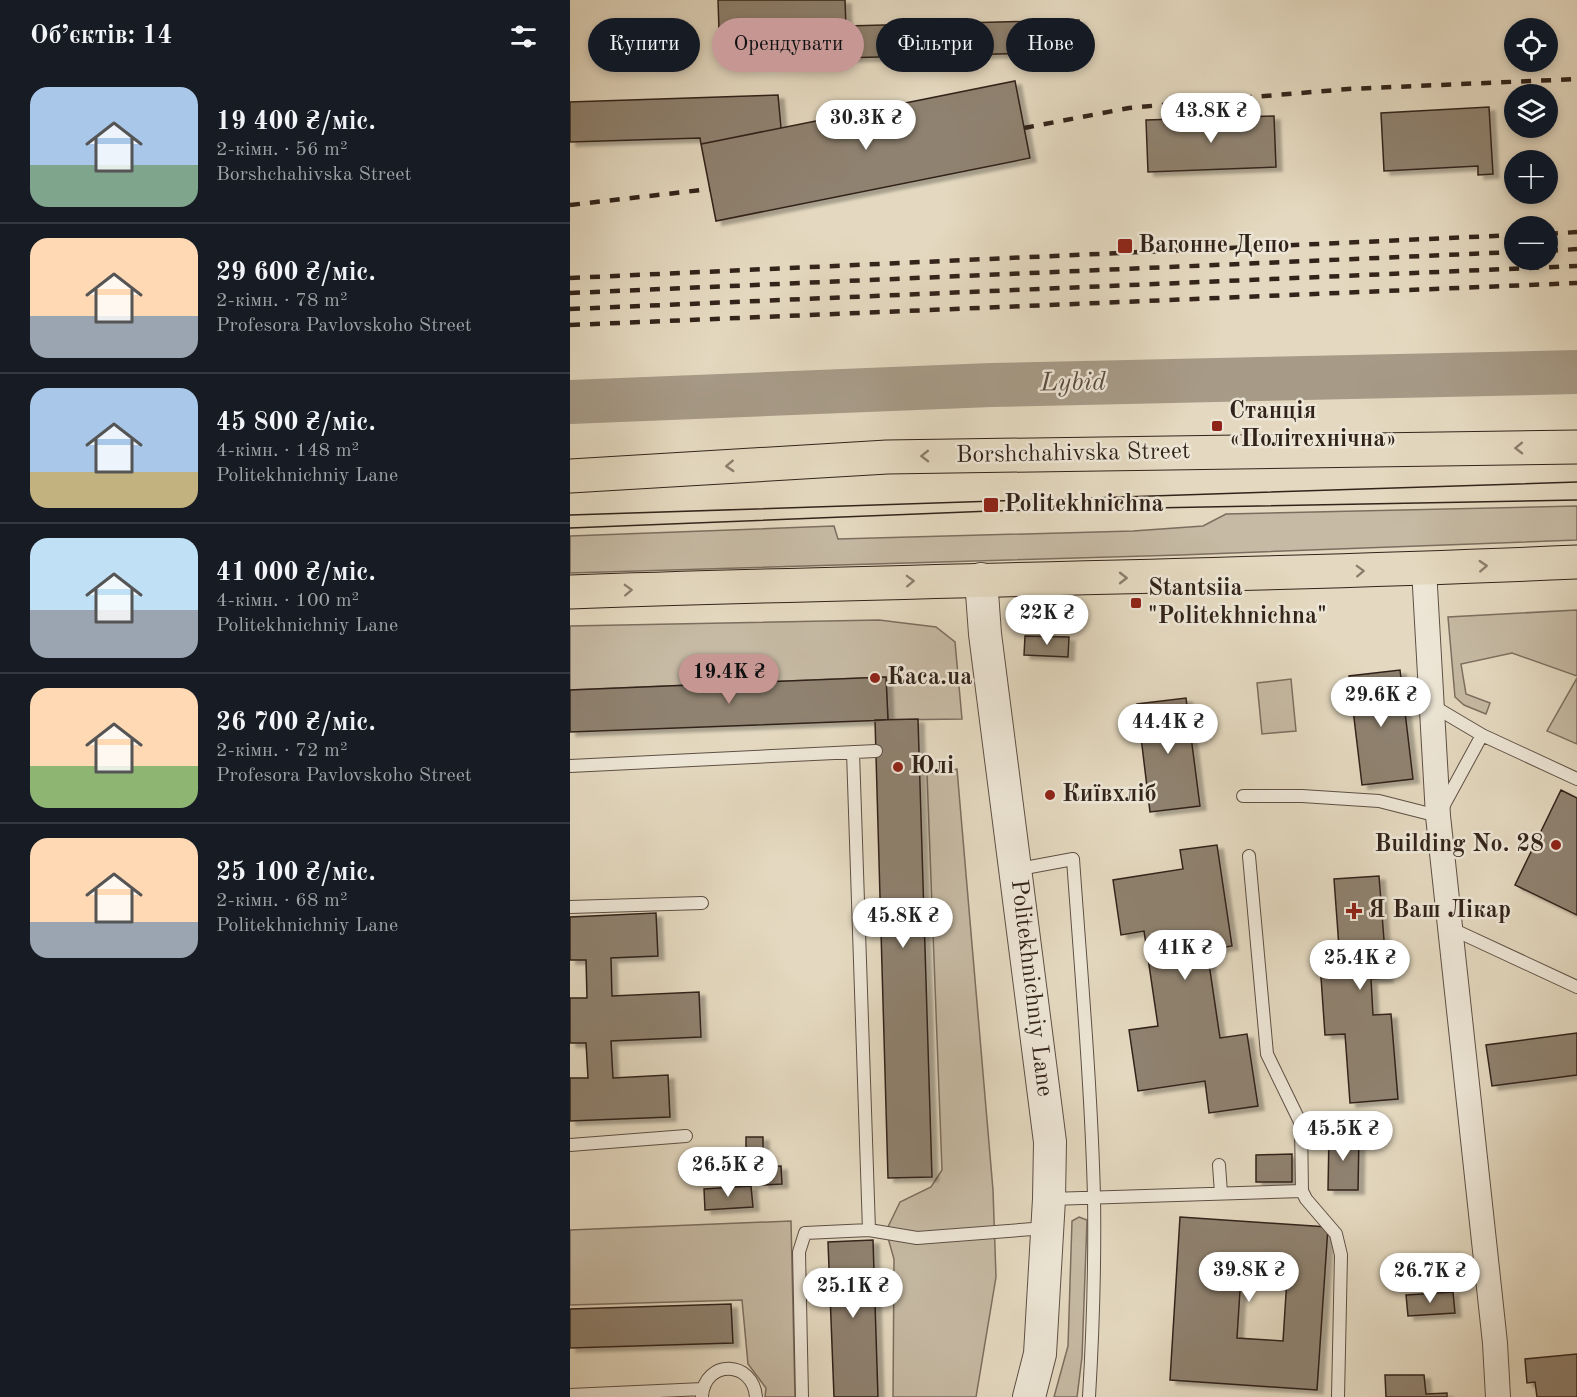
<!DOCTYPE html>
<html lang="uk">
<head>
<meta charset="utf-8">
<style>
	body { margin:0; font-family:"Old Standard TT",serif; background:#242831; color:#f1f3f6; height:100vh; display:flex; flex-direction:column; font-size:22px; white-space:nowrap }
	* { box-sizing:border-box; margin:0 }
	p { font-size:20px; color:#9ea1a6 }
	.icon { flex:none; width:33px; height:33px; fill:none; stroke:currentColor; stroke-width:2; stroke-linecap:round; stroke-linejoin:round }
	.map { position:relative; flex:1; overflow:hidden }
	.side { display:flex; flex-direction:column; background:#171b24; width:570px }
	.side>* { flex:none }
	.top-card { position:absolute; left:18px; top:18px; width:570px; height:54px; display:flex; gap:12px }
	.buttons { position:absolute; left:934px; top:18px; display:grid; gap:12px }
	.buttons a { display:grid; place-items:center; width:54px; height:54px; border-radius:50%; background:#171b24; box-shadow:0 3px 9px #0003; font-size:30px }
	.price { position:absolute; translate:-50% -51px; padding:0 14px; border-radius:21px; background:#fff; color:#222; font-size:20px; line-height:39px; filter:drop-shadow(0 2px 3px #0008) }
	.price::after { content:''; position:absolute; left:50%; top:36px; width:18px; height:14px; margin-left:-9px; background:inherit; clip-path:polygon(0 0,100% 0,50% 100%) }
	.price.active { background:#c59692; color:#111 }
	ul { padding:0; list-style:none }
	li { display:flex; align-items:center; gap:18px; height:150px; padding:0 30px }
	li+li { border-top:2px solid #363941 }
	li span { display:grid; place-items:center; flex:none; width:168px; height:120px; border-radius:18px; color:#555 }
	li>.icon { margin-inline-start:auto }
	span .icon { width:72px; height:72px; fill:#fffc; stroke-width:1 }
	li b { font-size:26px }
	h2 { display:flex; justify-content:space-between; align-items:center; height:72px; padding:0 30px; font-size:26px }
	.pill { padding:0 21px; border-radius:27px; background:#171b24; box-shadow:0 3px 9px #0003; font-size:21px; line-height:54px }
	.pill.active { background:#c59692; color:#111 }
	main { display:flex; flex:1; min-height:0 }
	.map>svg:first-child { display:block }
	.green { fill:#c6baa4; stroke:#7c6e5f; stroke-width:1.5 }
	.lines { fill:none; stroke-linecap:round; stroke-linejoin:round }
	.river { stroke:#a79b88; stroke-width:44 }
	.building { fill:#8f8270; stroke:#32231a; stroke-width:1.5; fill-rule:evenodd; filter:url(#shadow) }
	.service-casing { stroke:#5e5044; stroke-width:14 }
	.minor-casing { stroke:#5e5044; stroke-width:26 }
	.tertiary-casing { stroke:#5e5044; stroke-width:34 }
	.primary-casing { stroke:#32231a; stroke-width:35 }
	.service { stroke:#ede6d6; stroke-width:12 }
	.minor { stroke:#ede6d6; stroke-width:24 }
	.tertiary { stroke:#ede6d6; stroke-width:32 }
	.primary { stroke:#e4d9c0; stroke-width:33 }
	.tram { stroke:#32231a; stroke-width:1.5 }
	.rail { stroke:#32231a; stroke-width:4.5; stroke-dasharray:10 10; stroke-linecap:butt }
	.oneway { stroke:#8b7e6d }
	.poi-dot { fill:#8f2418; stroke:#ede6d6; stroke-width:2 }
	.labels { text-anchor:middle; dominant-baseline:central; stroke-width:5; stroke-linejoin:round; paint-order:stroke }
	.poi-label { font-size:24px; font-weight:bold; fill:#32231a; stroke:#ede6d6; text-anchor:start }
	.street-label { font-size:24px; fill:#32231a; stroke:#ede6d6 }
	.water-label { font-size:26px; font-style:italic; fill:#5b4d40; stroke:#ede6d6 }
</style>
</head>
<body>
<main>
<section class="side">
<h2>Об’єктів: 14<svg class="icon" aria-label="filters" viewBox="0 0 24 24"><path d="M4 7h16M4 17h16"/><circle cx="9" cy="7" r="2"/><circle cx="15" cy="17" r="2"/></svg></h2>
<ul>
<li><span style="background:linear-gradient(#a9c7e8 65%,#7fa58c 0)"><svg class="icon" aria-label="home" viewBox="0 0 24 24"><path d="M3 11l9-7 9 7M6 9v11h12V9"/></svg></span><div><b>19 400 ₴/міс.</b><p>2-кімн. · 56 m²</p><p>Borshchahivska Street</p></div></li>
<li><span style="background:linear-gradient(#ffd9b3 65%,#9aa5b1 0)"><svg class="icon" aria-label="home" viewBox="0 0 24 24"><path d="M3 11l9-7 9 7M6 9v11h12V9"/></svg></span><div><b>29 600 ₴/міс.</b><p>2-кімн. · 78 m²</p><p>Profesora Pavlovskoho Street</p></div></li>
<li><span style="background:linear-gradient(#a9c7e8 70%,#c2b280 0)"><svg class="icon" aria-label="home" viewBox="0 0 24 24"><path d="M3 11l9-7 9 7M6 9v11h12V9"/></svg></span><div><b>45 800 ₴/міс.</b><p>4-кімн. · 148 m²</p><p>Politekhnichniy Lane</p></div></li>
<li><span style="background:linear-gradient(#bfe0f5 60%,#9aa5b1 0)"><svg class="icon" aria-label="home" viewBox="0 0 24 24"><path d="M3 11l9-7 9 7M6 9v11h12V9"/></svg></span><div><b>41 000 ₴/міс.</b><p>4-кімн. · 100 m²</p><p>Politekhnichniy Lane</p></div></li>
<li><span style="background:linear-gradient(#ffd9b3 65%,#8fb573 0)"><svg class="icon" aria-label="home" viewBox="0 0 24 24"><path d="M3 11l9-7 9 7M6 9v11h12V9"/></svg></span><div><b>26 700 ₴/міс.</b><p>2-кімн. · 72 m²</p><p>Profesora Pavlovskoho Street</p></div></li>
<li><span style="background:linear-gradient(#ffd9b3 70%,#9aa5b1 0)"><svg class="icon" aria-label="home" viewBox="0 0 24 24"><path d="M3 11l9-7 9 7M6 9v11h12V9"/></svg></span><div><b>25 100 ₴/міс.</b><p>2-кімн. · 68 m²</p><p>Politekhnichniy Lane</p></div></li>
</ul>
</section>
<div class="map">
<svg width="1007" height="1397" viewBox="0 0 1007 1397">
	<defs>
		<filter id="shadow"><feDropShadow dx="6" dy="4" stdDeviation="1.5" flood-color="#0004"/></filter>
	</defs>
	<rect width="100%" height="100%" fill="#e4d9c0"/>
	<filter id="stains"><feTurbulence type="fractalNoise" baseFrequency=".00333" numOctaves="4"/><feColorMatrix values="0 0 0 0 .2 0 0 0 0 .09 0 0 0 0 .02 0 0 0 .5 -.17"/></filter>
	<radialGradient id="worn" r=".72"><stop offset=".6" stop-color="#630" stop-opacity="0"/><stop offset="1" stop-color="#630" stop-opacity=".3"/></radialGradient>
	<!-- green -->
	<path class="green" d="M1007,506V540L610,555L0,573V536L264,526L268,539L563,531L633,526L656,514Z
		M1007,610V676L942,653L891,664L896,694L920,703L916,714L894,705L885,697L878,617Z
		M309,620L366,627L385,642L392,719L318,720L316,677L0,690V626Z
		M1007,678V744L977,731Z
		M721,679L726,731L692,734L687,683Z
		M387,769L423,1190L426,1277L406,1397H323L324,1259L316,1231L330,1202L361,1187L372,1170L357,774Z
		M509,1217L517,1220L512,1357L507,1397H484L498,1346L502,1221Z
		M221,1221L225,1397H195L196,1388L178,1364L172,1300L0,1305V1230Z"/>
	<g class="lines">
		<!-- river -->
		<path class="river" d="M0,402L421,385L1007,372"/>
	</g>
	<!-- building -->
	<path class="building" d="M148,0H275L276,26L509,20L510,52L150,61Z
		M445,81L460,158L146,221L131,144Z
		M208,95L211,128L131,144L130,138L0,142V102Z
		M919,107L923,174L908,175V166L814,171L811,113Z
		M704,116L706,167L578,172L576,120Z
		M455,636L499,637L498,657L454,655Z
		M830,670L843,779L792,785L779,676Z
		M316,677L318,720L0,732V690Z
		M616,698L630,806L580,812L567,704Z
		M348,719L362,1177L318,1178L305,720Z
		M991,790L1007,798V915L945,885Z
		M647,845L662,946L637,950L650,1038L677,1034L688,1106L639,1113L635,1081L568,1091L559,1030L588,1026L574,931L551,935L543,880L613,869L610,850Z
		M809,876L817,978L801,979L803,1015L821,1014L828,1099L780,1103L775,1034L755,1035L750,963L770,961L764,879Z
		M86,913L88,956L41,958L42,996L129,992L131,1037L41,1041L43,1078L98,1075L100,1117L0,1121V1078H18L16,1043H0V998H17L16,960H0V917Z
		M1007,1033V1075L922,1086L916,1045Z
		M759,1134L789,1135L788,1190H758Z
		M176,1137H193V1154H176Z
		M722,1154V1182H686V1155Z
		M211,1166L212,1184L193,1185V1167Z
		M181,1186L183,1207L135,1210L134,1189Z
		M610,1217L758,1227L747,1390L600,1380ZM671,1275L717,1278L713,1341L667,1338Z
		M303,1240L308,1397H264L258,1242Z
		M883,1292L885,1313L838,1316L836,1295Z
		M161,1304L163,1343L0,1348V1309Z
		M1007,1354V1397H967L965,1382L957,1383L955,1359Z
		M815,1375H854L856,1394L877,1393V1397H816Z"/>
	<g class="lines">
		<!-- service casing -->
		<g class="service-casing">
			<path id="service" d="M863,706L912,735L1007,779
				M283,752L299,1230L347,1238L476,1228
				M0,766L306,751
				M673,796H732L809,801L868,816L912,735
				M679,856L697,1054L731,1124L732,1191L736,1199L766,1234L771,1255L768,1397
				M460,867L503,859C511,971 521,1084 524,1196C525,1263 523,1330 519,1397
				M0,907L132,903
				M880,928L1007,987
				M0,1145L116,1136
				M649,1165L651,1193
				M480,1199L732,1191
				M0,1395L133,1389
				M132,1396C135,1359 183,1360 186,1397
				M232,1397L229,1252L235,1233L299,1230"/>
		</g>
		<!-- minor casing -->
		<g class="minor-casing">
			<path id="minor" d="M854,569L868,816L925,1343L928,1397"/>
		</g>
		<!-- tertiary casing -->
		<g class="tertiary-casing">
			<path id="tertiary" d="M411,579L415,634L480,1142L479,1199L470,1354L459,1397"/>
		</g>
		<!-- primary casing -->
		<g class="primary-casing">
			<path id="primary" d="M0,476L317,457L1007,447
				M0,592C336,580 671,577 1007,562"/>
		</g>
		<!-- service -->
		<use href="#service" class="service"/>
		<!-- minor -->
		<use href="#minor" class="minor"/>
		<!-- tertiary -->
		<use href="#tertiary" class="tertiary"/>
		<!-- primary -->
		<use href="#primary" class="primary"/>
		<!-- tram -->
		<path class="tram" d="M0,515L1007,482
			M0,528L421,511L1007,500"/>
		<!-- rail -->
		<path class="rail" d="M454,128L559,108L635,101L778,89L1007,79
			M0,205L140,189
			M978,234L1007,232
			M978,251L1007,249
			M0,278L945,235
			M0,293L945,252
			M0,309L1007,266
			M0,325L1007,283"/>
	</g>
	<!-- one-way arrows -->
	<defs><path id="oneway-chevron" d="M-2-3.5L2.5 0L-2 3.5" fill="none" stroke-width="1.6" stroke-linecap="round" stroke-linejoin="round" transform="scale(1.5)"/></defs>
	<g class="oneway">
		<use href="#oneway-chevron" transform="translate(949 448) rotate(179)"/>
		<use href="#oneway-chevron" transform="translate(355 456) rotate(179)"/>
		<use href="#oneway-chevron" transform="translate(160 466) rotate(177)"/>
		<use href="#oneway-chevron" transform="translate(913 566) rotate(-3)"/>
		<use href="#oneway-chevron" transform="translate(790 571) rotate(-2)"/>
		<use href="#oneway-chevron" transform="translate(553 578)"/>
		<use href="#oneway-chevron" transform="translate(340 581) rotate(-2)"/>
		<use href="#oneway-chevron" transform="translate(58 590) rotate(-2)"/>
	</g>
	<!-- markers -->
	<g class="poi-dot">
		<rect x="547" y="238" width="16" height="16" rx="3"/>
		<rect x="641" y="420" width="12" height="12" rx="3"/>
		<rect x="413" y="497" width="16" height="16" rx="3"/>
		<rect x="560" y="597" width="12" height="12" rx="3"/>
		<circle cx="305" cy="678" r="6"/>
		<circle cx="328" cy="767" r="6"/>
		<circle cx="480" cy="795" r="6"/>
		<circle cx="986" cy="845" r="6"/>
		<path d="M781 902h6v6h6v6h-6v6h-6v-6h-6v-6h6z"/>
	</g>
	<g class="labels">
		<!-- poi labels -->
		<g class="poi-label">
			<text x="568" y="246">Вагонне Депо</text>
			<text x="659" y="412">Станція<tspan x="659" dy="28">«Політехнічна»</tspan></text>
			<text x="434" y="505">Politekhnichna</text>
			<text x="578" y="589">Stantsiia<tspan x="578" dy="28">"Politekhnichna"</tspan></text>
			<text x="317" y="678">Каса.ua</text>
			<text x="340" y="767">Юлі</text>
			<text x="492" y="795">Київхліб</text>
			<text x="974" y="845" text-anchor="end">Building No. 28</text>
			<text x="798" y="911">Я Ваш Лікар</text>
		</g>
		<!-- street labels -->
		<g class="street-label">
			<text transform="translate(503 454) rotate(-1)">Borshchahivska Street</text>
			<text transform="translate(461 988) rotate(83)">Politekhnichniy Lane</text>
		</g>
		<!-- water labels -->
		<g class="water-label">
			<text transform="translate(503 383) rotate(-1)">Lybid</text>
		</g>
	</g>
	<rect width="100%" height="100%" filter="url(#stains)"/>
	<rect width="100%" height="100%" fill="url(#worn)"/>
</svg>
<div class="buttons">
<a><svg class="icon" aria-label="locate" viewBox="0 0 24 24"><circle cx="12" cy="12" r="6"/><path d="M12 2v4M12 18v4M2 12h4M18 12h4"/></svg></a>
<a><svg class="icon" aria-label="layers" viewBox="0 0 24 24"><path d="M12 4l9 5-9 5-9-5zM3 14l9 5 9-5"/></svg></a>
<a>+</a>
<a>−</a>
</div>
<b class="price" style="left:641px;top:144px">43.8K ₴</b>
<b class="price" style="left:296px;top:151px">30.3K ₴</b>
<b class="price" style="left:477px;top:646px">22K ₴</b>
<b class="price active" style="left:159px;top:705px">19.4K ₴</b>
<b class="price" style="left:811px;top:728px">29.6K ₴</b>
<b class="price" style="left:598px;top:755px">44.4K ₴</b>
<b class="price" style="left:333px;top:949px">45.8K ₴</b>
<b class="price" style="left:615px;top:981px">41K ₴</b>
<b class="price" style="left:790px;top:991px">25.4K ₴</b>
<b class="price" style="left:773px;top:1162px">45.5K ₴</b>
<b class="price" style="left:158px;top:1198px">26.5K ₴</b>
<b class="price" style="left:679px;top:1303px">39.8K ₴</b>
<b class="price" style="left:860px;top:1304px">26.7K ₴</b>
<b class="price" style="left:283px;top:1319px">25.1K ₴</b>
<div class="top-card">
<a class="pill">Купити</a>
<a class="pill active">Орендувати</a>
<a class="pill">Фільтри</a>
<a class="pill">Нове</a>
</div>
</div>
</main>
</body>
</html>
